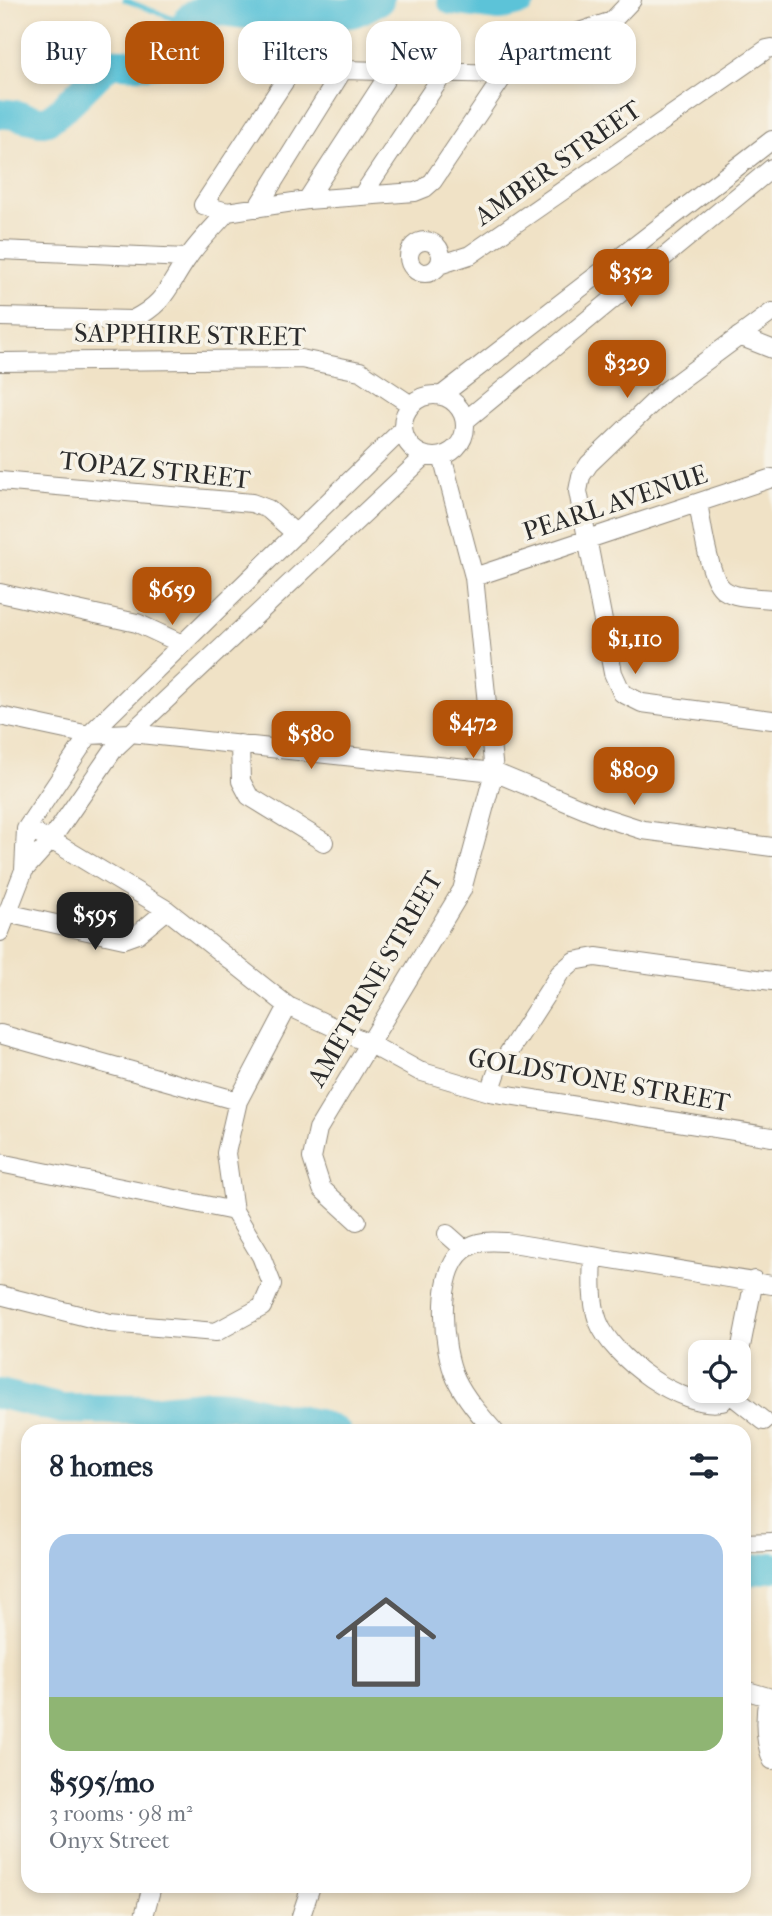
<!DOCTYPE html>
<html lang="en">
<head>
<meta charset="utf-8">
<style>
	body { margin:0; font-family:"IM FELL French Canon",serif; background:#f2f2f3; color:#1f2937; height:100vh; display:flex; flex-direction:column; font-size:26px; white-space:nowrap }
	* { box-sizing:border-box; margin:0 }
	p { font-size:23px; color:#747a83 }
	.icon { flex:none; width:38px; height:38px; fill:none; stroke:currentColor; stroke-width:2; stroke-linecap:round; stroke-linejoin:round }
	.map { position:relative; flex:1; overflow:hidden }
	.sheet { position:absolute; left:21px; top:1424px; width:730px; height:469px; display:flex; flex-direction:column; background:#fff; border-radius:21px; box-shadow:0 4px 10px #0003 }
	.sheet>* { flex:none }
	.top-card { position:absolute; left:21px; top:21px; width:732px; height:63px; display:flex; gap:14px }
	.tools { position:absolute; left:688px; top:1340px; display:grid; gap:14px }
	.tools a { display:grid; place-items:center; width:63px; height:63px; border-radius:14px; background:#fff; box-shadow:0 4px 10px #0003; font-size:35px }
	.price { position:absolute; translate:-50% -60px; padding:0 16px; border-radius:14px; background:#b45309; color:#fff; font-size:23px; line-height:46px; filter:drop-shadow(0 2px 4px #0008) }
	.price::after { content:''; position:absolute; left:50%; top:42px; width:21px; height:16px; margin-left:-10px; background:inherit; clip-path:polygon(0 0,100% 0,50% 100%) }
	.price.on { background:#222; color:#fff }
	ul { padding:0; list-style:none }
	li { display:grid; align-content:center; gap:14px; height:371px; padding:0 28px }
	li span { display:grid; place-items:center; height:217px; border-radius:21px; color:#555 }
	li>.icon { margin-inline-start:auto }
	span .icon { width:126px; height:126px; fill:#fffc; stroke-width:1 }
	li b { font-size:30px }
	h2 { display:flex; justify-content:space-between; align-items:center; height:84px; padding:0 28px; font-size:30px }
	.chip { padding:0 24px; border-radius:21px; background:#fff; box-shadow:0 4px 10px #0003; font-size:24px; line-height:63px }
	.chip.on { background:#b45309; color:#fff }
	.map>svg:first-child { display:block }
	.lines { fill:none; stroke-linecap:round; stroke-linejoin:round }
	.stream { stroke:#5bc3d8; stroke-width:5 }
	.river { stroke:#5bc3d8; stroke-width:30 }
	.minor-casing { stroke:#8e8678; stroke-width:20 }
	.minor { stroke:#fff; stroke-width:18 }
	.labels { text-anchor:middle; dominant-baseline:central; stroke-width:7; stroke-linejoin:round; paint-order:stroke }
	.street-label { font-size:26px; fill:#2b2b2b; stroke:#f7f3e8 }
</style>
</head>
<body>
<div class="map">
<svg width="772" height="1916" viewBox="0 0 772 1916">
	<rect width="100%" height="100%" fill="#f7f3e8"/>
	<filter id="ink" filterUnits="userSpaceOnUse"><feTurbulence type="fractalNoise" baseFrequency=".0143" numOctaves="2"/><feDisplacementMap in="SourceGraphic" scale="14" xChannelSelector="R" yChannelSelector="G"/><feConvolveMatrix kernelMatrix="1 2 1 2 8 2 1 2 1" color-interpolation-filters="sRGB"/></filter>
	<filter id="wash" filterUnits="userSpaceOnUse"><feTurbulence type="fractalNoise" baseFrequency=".00686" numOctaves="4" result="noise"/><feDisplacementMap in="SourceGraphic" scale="28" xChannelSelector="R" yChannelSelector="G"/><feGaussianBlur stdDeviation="1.57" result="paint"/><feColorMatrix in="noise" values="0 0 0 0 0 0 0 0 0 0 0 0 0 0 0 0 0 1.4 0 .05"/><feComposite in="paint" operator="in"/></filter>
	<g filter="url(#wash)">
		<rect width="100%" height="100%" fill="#f0e2c6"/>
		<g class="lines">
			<!-- stream -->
			<path class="stream" d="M125,0L184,23"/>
			<!-- river -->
			<path class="river" d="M452,0L499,6L521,0
				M0,114C15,112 29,121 44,121C56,120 96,74 110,63C127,61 152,70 167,58C186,43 176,16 206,10C211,9 239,14 248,14C270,15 291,9 312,10C324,10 338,15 350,13C359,12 370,4 379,0
				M0,1394L62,1409L152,1410L212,1404L233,1405L265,1414L317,1424L336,1432
				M744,1572L772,1567"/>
		</g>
	</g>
	<g filter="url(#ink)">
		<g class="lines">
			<!-- minor casing -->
			<g class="minor-casing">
				<path id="minor" d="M363,194L444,73
					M307,200L391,71
					M257,208L343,70L505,74
					M227,212L203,205L290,73L296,71L343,70
					M409 257a16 16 0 1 1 32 0a16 16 0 1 1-32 0Z
					M0,250L187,258
					M439,265L470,255L767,49L772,48
					M772,312L664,392L589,464L581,476L578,491L613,673L622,693L642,703L772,720
					M0,317L132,320C166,303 167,288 187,259C198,242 214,227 227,212L307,200L415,192L425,188L433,181L505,74L567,36L612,21L632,0
					M739,336L772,349
					M0,362L301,359L360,371L411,405
					M403 426a31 31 0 1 1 62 0a31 31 0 1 1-62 0Z
					M442,395L772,140
					M466,420L772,168
					M0,481L252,503L268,509L296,534
					M698,503C702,522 708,579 724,590C737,599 757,597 772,599
					M474,577L772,478
					M0,593L137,623L182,644
					M0,716L89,735L131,733L494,772L600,816L643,830L772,847
					M240,744L241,781L249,796L324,842
					M26,829L51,840L167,910L288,1006L368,1043L419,1071L490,1092L772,1137
					M24,870L51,840L114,749L425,456
					M6,913L124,939L138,934L167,910
					M0,932L24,870L26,829L89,735L403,429
					M0,1034L238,1101
					M490,1092L498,1069L560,973L574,961L596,957L772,981
					M0,1163L234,1211
					M357,1221L322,1189L312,1158L318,1129L462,890L494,772L474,577L442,456
					M447,1234L464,1249
					M593,1256C592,1277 591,1301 598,1321C612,1358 682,1409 722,1402L731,1391
					M0,1295L110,1323L216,1332L262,1307L272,1284L261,1256L234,1211L226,1153L238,1101L288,1006
					M738,1362L754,1280
					M730,1394L764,1421
					M495,1432C481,1416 465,1398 456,1379C442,1349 435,1272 464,1250C477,1240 491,1241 506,1242L772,1285
					M744,1543L772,1542
					M744,1690L768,1697
					M768,1697C764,1718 764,1739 772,1760
					M144,1916L152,1886
					M301,1916L311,1886"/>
			</g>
			<!-- minor -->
			<use href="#minor" class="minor"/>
		</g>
	</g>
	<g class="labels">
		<!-- street labels -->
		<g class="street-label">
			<text transform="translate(558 163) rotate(-35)">AMBER STREET</text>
			<text transform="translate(190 335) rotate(1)">SAPPHIRE STREET</text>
			<text transform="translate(155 470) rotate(6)">TOPAZ STREET</text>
			<text transform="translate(615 503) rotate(-18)">PEARL AVENUE</text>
			<text transform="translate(375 979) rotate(-60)">AMETRINE STREET</text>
			<text transform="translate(599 1080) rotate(10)">GOLDSTONE STREET</text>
		</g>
	</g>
</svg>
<div class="tools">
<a><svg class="icon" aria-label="locate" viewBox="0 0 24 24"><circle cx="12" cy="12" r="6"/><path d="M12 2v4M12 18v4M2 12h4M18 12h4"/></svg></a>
</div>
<b class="price" style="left:631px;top:309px">$352</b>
<b class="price" style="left:627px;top:400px">$329</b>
<b class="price" style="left:172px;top:627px">$659</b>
<b class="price" style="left:635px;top:676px">$1,110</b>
<b class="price" style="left:473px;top:760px">$472</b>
<b class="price" style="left:311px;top:771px">$580</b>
<b class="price" style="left:634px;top:807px">$809</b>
<b class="price on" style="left:95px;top:952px">$595</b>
<div class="top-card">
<a class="chip">Buy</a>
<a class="chip on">Rent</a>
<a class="chip">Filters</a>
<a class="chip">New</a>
<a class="chip">Apartment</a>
</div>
<section class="sheet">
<h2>8 homes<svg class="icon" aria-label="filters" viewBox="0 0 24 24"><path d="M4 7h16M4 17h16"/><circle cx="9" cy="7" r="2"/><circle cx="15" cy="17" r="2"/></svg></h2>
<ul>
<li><span style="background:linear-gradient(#a9c7e8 75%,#8fb573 0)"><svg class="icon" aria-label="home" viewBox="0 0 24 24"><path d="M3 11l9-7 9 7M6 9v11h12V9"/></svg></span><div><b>$595/mo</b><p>3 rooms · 98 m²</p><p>Onyx Street</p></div></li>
</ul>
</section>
</div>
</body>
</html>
